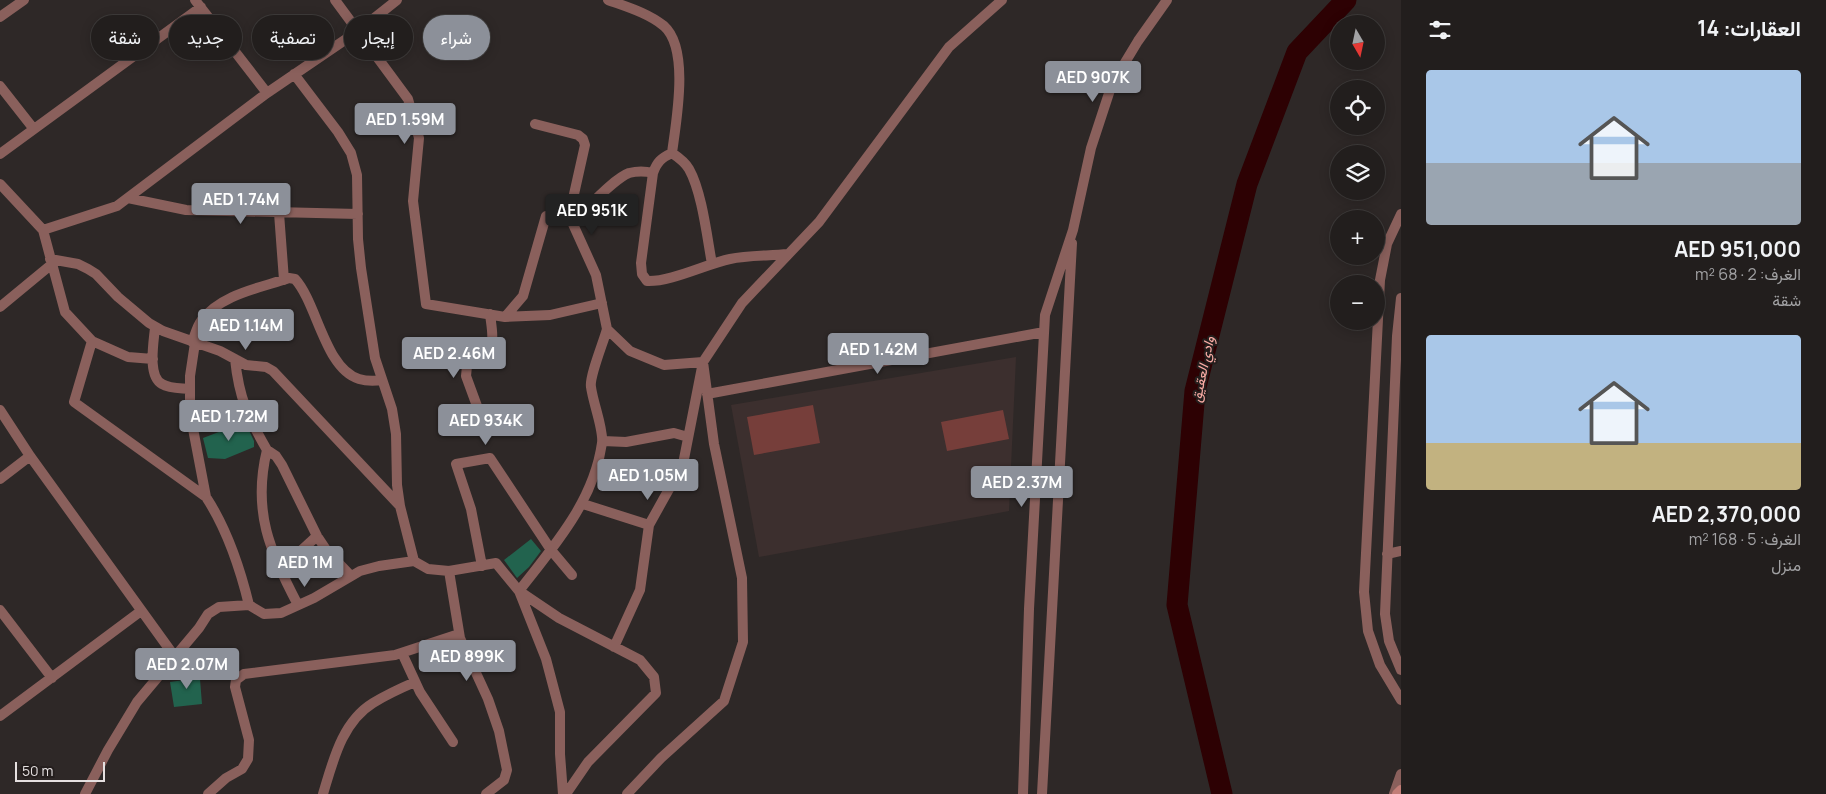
<!DOCTYPE html>
<html lang="ar">
<head>
<meta charset="utf-8">
<style>
	body { margin:0; font-family:Manrope,Vazirmatn,sans-serif; background:#2e2b2a; color:#f1f3f6; direction:rtl; height:100vh; display:flex; flex-direction:column; font-size:19px; white-space:nowrap }
	* { box-sizing:border-box; margin:0 }
	p { font-size:16px; color:#a2a2a4 }
	.icon { flex:none; width:28px; height:28px; fill:none; stroke:currentColor; stroke-width:2; stroke-linecap:round; stroke-linejoin:round }
	.map { position:relative; flex:1; overflow:hidden; direction:ltr }
	.details { display:flex; flex-direction:column; background:#221e1d; width:425px }
	.details>* { flex:none }
	.banner { position:absolute; left:15px; top:15px; width:475px; height:45px; direction:rtl; display:flex; gap:10px }
	.needle { width:32px; rotate:171deg }
	.tools { position:absolute; left:1330px; top:15px; display:grid; gap:10px }
	.tools a { display:grid; place-items:center; width:55px; height:55px; border-radius:50%; background:#221e1d; box-shadow:0 2px 12px #0003,0 0 0 1px #3f3c3b; font-size:25px }
	.scale { position:absolute; left:15px; bottom:12px; width:90px; box-sizing:border-box; padding-left:5px; border:2px solid #e5e0e0; border-top:0; font-size:14px; line-height:18px; white-space:nowrap; color:#e5e0e0; -webkit-text-stroke:4px #241e1d; paint-order:stroke }
	.price { position:absolute; translate:-50% -42px; padding:0 11px; border-radius:5px; background:#8c9099; color:#fff; font-size:16px; line-height:32px; filter:drop-shadow(0 1px 2px #0008) }
	.price::after { content:''; position:absolute; left:50%; top:30px; width:15px; height:11px; margin-left:-8px; background:inherit; clip-path:polygon(0 0,100% 0,50% 100%) }
	.price.current { background:#222; color:#fff }
	ul { padding:0; list-style:none }
	li { display:grid; align-content:center; gap:10px; height:265px; padding:0 25px }
	li span { display:grid; place-items:center; height:155px; border-radius:5px; color:#555 }
	li>.icon { margin-inline-start:auto }
	span .icon { width:90px; height:90px; fill:#fffc; stroke-width:1 }
	li b { font-size:21px }
	h2 { display:flex; justify-content:space-between; align-items:center; height:60px; padding:0 25px; font-size:21px }
	.pill { padding:0 18px; border-radius:22px; background:#221e1d; box-shadow:0 2px 12px #0003,0 0 0 1px #3f3c3b; font-size:18px; line-height:45px }
	.pill.current { background:#8c9099; color:#fff }
	main { display:flex; flex:1; min-height:0 }
	.map>svg:first-child { display:block }
	.built { fill:#3c2f2e }
	.green { fill:#763e3a }
	.lines { fill:none; stroke-linecap:round; stroke-linejoin:round }
	.river { stroke:#2d0103; stroke-width:21 }
	.building { fill:#22634e }
	.minor { stroke:#8a605c; stroke-width:10 }
	.secondary { stroke:#c17d77; stroke-width:10 }
	.labels { text-anchor:middle; dominant-baseline:central; stroke-width:4; stroke-linejoin:round; paint-order:stroke }
	.water-label { font-size:14px; font-style:italic; fill:#faaca5; stroke:#241e1d }
</style>
</head>
<body>
<main>
<section class="details">
<h2>العقارات: 14<svg class="icon" aria-label="filters" viewBox="0 0 24 24"><path d="M4 7h16M4 17h16"/><circle cx="9" cy="7" r="2"/><circle cx="15" cy="17" r="2"/></svg></h2>
<ul>
<li><span style="background:linear-gradient(#a9c7e8 60%,#9aa5b1 0)"><svg class="icon" aria-label="home" viewBox="0 0 24 24"><path d="M3 11l9-7 9 7M6 9v11h12V9"/></svg></span><div><b>AED 951,000</b><p>الغرف: 2 · 68 m²</p><p>شقة</p></div></li>
<li><span style="background:linear-gradient(#a9c7e8 70%,#c2b280 0)"><svg class="icon" aria-label="home" viewBox="0 0 24 24"><path d="M3 11l9-7 9 7M6 9v11h12V9"/></svg></span><div><b>AED 2,370,000</b><p>الغرف: 5 · 168 m²</p><p>منزل</p></div></li>
</ul>
</section>
<div class="map">
<svg width="1401" height="794" viewBox="0 0 1401 794">
	<rect width="100%" height="100%" fill="#2e2827"/>
	<!-- built -->
	<path class="built" d="M1016,357L1009,511L759,557L731,405Z"/>
	<!-- green -->
	<path class="green" d="M813,405L820,443L754,455L747,417Z
		M1003,410L1009,439L947,451L941,422Z"/>
	<g class="lines">
		<!-- river -->
		<path class="river" d="M1222,794L1177,605L1195,391L1247,184L1297,52L1346,0"/>
	</g>
	<!-- building -->
	<path class="building" d="M245,422L254,441V447L225,459L208,458L203,438Z
		M531,539L541,551L529,567L517,578L504,560Z
		M194,671L200,679L202,704L174,707L170,682L184,680L183,672Z"/>
	<g class="lines">
		<!-- minor -->
		<path class="minor" d="M335,0L408,99L419,138L413,201L426,304L505,317L550,315L602,303
			M608,0C627,7 648,13 664,26C690,49 676,122 672,153
			M0,17L24,0
			M294,74L338,132L351,153L357,175L358,239L361,268L375,358L392,409L396,434L397,485L400,506L414,561
			M0,86L33,128
			M267,93L358,31L397,0
			M535,124L578,135L583,139L585,145L568,221
			M672,153C661,158 657,162 653,173L641,263L642,274L647,281C671,282 706,264 730,259C748,255 769,256 788,254
			M672,153C678,157 685,162 689,169C702,192 707,237 712,264
			M0,154L201,7
			M0,184L43,230L65,312L92,341L74,402L206,497C227,529 240,568 249,605L264,614L281,613L314,598L360,571L379,566L414,561L428,569L449,571L496,563L519,591L559,618L640,660L654,677L656,693L588,762L566,794
			M128,198L186,210L358,214
			M279,213L284,280
			M1401,214L1387,244L1380,280L1364,592L1368,631L1380,665L1401,700
			M572,222C586,210 613,179 629,173C637,171 645,171 653,173
			M43,230L117,206L267,93L195,0
			M50,259L78,264L88,269L96,274L118,297L149,323L163,331L220,351L246,365L266,367L273,371L400,506
			M1401,298L1397,336L1385,614L1389,641L1401,670
			M0,307L52,264
			M490,314C491,325 496,343 487,353C481,358 473,361 467,366L466,376L477,406L503,429
			M505,317L523,296L546,216L572,222L596,275L607,329L630,351L664,365L703,362L683,464L649,525L640,590L614,647
			M155,327C154,341 147,376 162,384C170,389 181,388 190,389
			M92,341L128,357L153,359
			M192,342C195,335 197,326 201,321C221,294 260,288 289,278L295,279C317,303 325,369 359,379C366,381 375,381 382,380
			M195,343L190,376V413L206,497
			M235,359C239,398 248,417 267,450C252,511 270,552 298,605
			M707,394L1044,332
			M0,410L30,456L175,657
			M603,441L626,442L674,433L688,437
			M267,450L276,456L282,465L317,536L327,551L351,576
			M0,479L30,456
			M583,504L649,525
			M1387,554L1401,551
			M482,566L471,509L456,464L490,458L551,550L572,575
			M280,570L317,536
			M449,571L460,638L488,699L499,731L507,770L504,780L486,794
			M0,610L52,678
			M402,653L420,692L453,742
			M0,716L141,611
			M85,794L108,750L137,702L199,628L208,614L219,607L249,605
			M208,794L226,778L242,769L248,759L249,740L235,687L236,680L244,674L395,655L459,634
			M323,794C333,761 342,722 373,703C386,695 401,688 415,682
			M563,794L560,754V712L546,659L519,591C554,546 594,501 602,443C604,430 593,403 591,387C589,377 604,341 607,329
			M627,794L661,758L724,701L743,642L742,578L714,444L703,362L742,303L819,222L949,47L1002,0
			M1023,794L1029,609L1045,315L1073,230L1091,148L1112,84L1138,41L1167,0
			M1042,794L1072,243
			M1394,794L1401,774"/>
		<!-- secondary -->
		<path class="secondary" d="M1397,794L1401,790"/>
	</g>
	<g class="labels">
		<!-- water labels -->
		<g class="water-label">
			<text transform="translate(1202 369) rotate(-78)">وادي العقيق</text>
		</g>
	</g>
</svg>
<div class="tools">
<a><svg class="needle" viewBox="-14 -14 28 28"><path d="M0-13l5 13h-10z" fill="#e53935"/><path d="M0 13l5-13h-10z" fill="#a2a2a4"/></svg></a>
<a><svg class="icon" aria-label="locate" viewBox="0 0 24 24"><circle cx="12" cy="12" r="6"/><path d="M12 2v4M12 18v4M2 12h4M18 12h4"/></svg></a>
<a><svg class="icon" aria-label="layers" viewBox="0 0 24 24"><path d="M12 4l9 5-9 5-9-5zM3 14l9 5 9-5"/></svg></a>
<a>+</a>
<a>−</a>
</div>
<div class="scale">50 m</div>
<b class="price" style="left:1093px;top:103px">AED 907K</b>
<b class="price" style="left:405px;top:145px">AED 1.59M</b>
<b class="price" style="left:241px;top:225px">AED 1.74M</b>
<b class="price current" style="left:592px;top:236px">AED 951K</b>
<b class="price" style="left:246px;top:351px">AED 1.14M</b>
<b class="price" style="left:878px;top:375px">AED 1.42M</b>
<b class="price" style="left:454px;top:379px">AED 2.46M</b>
<b class="price" style="left:229px;top:442px">AED 1.72M</b>
<b class="price" style="left:486px;top:446px">AED 934K</b>
<b class="price" style="left:648px;top:501px">AED 1.05M</b>
<b class="price" style="left:1022px;top:508px">AED 2.37M</b>
<b class="price" style="left:305px;top:588px">AED 1M</b>
<b class="price" style="left:467px;top:682px">AED 899K</b>
<b class="price" style="left:187px;top:690px">AED 2.07M</b>
<div class="banner">
<a class="pill current">شراء</a>
<a class="pill">إيجار</a>
<a class="pill">تصفية</a>
<a class="pill">جديد</a>
<a class="pill">شقة</a>
</div>
</div>
</main>
</body>
</html>
